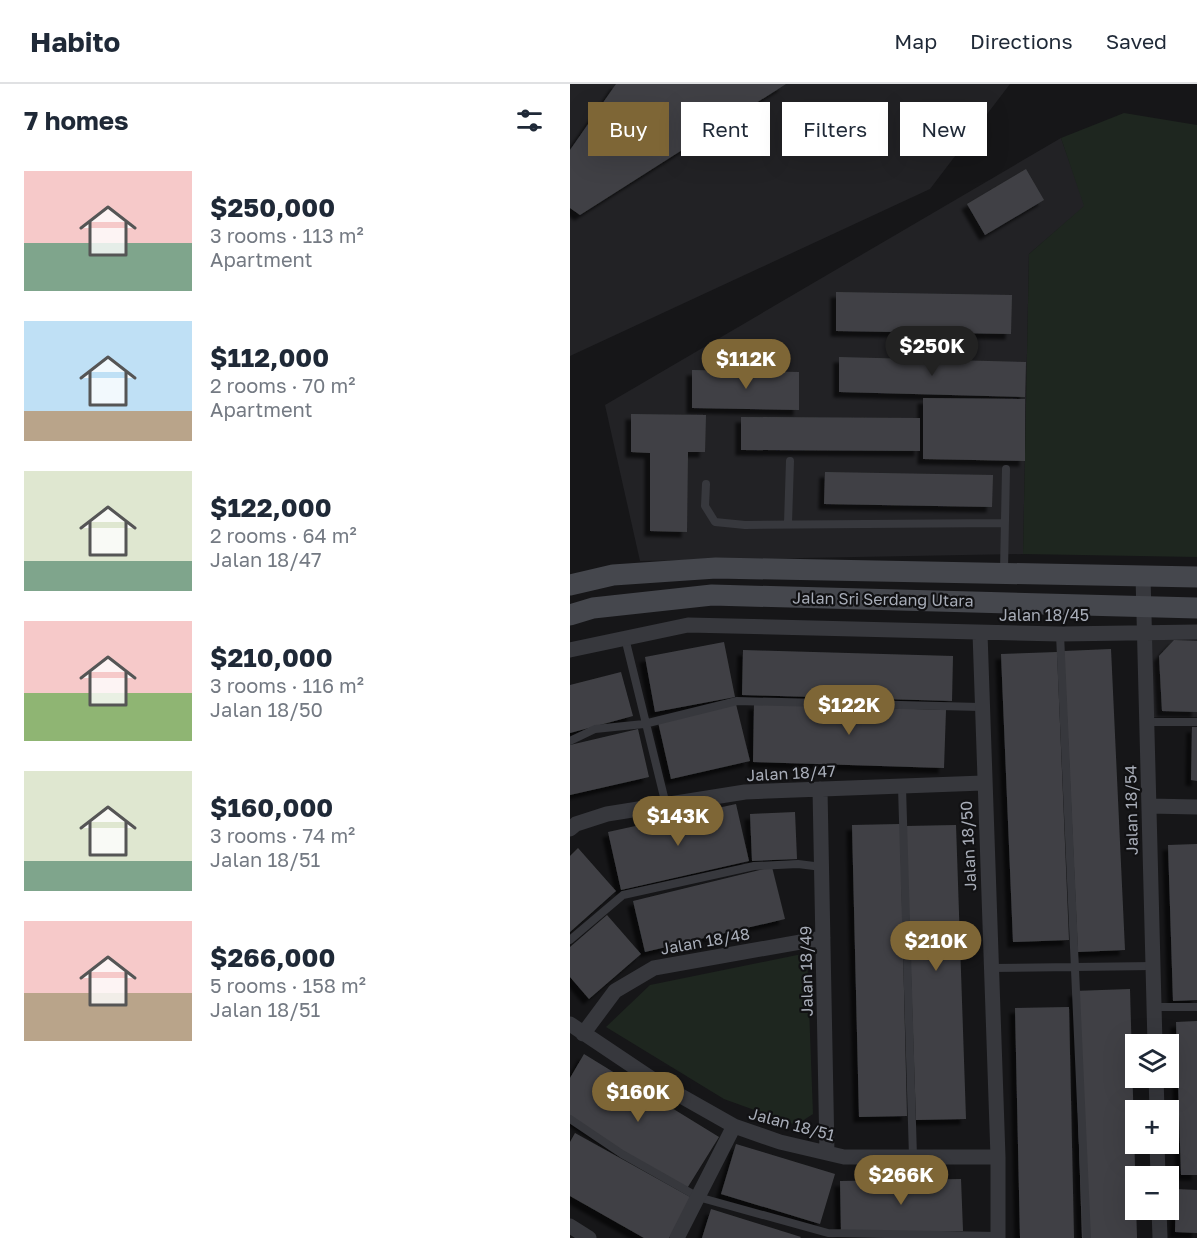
<!DOCTYPE html>
<html lang="en">
<head>
<meta charset="utf-8">
<style>
	body { margin:0; font-family:"Golos Text",sans-serif; background:#f6f6f7; color:#1f2937; height:100vh; display:flex; flex-direction:column; font-size:22px; white-space:nowrap }
	* { box-sizing:border-box; margin:0 }
	p { font-size:20px; color:#747a83 }
	.icon { flex:none; width:33px; height:33px; fill:none; stroke:currentColor; stroke-width:2; stroke-linecap:round; stroke-linejoin:round }
	.map { position:relative; flex:1; overflow:hidden }
	.details { display:flex; flex-direction:column; background:#fff; width:570px }
	.details>* { flex:none }
	.top-card { position:absolute; left:18px; top:18px; width:519px; height:54px; display:flex; gap:12px }
	.tools { position:absolute; left:555px; top:950px; display:grid; gap:12px }
	.tools a { display:grid; place-items:center; width:54px; height:54px; border-radius:0px; background:#fff; box-shadow:0 6px 24px #0002; font-size:30px }
	.price { position:absolute; translate:-50% -51px; padding:0 14px; border-radius:21px; background:#7e6636; color:#fff; font-size:20px; line-height:39px; filter:drop-shadow(0 2px 3px #0008) }
	.price::after { content:''; position:absolute; left:50%; top:36px; width:18px; height:14px; margin-left:-9px; background:inherit; clip-path:polygon(0 0,100% 0,50% 100%) }
	.price.on { background:#222; color:#fff }
	ul { padding:0; list-style:none }
	li { display:flex; align-items:center; gap:18px; height:150px; padding:0 24px }
	li span { display:grid; place-items:center; flex:none; width:168px; height:120px; border-radius:0px; color:#555 }
	li>.icon { margin-inline-start:auto }
	span .icon { width:72px; height:72px; fill:#fffc; stroke-width:1 }
	li b { font-size:26px }
	h2 { display:flex; justify-content:space-between; align-items:center; height:72px; padding:0 24px; font-size:26px }
	.pill { padding:0 21px; border-radius:0px; background:#fff; box-shadow:0 6px 24px #0002; font-size:21px; line-height:54px }
	.pill.on { background:#7e6636; color:#fff }
	header { display:flex; align-items:center; gap:36px; box-sizing:border-box; height:84px; padding:0 30px; background:#fff; border-bottom:2px solid #e0e1e3 }
	header strong { font-size:28px }
	nav { display:flex; gap:33px; margin-inline-start:auto; font-size:21px }
	main { display:flex; flex:1; min-height:0 }
	.map>svg:first-child { display:block }
	.built { fill:#222225 }
	.green { fill:#1e261f }
	.building { fill:#404145; filter:url(#shadow) }
	.lines { fill:none; stroke-linecap:round; stroke-linejoin:round }
	.lane { stroke:#37383d; stroke-width:8 }
	.street { stroke:#37383d; stroke-width:15 }
	.secondary { stroke:#45474d; stroke-width:21 }
	.labels { text-anchor:middle; dominant-baseline:central; stroke-width:4.5; stroke-linejoin:round; paint-order:stroke }
	.street-label { font-size:16px; fill:#a8adb8; stroke:#111113 }
</style>
</head>
<body>
<header>
<strong>Habito</strong>
<nav><a>Map</a><a>Directions</a><a>Saved</a></nav>
</header>
<main>
<section class="details">
<h2>7 homes<svg class="icon" aria-label="filters" viewBox="0 0 24 24"><path d="M4 7h16M4 17h16"/><circle cx="9" cy="7" r="2"/><circle cx="15" cy="17" r="2"/></svg></h2>
<ul>
<li><span style="background:linear-gradient(#f6c9c9 60%,#7fa58c 0)"><svg class="icon" aria-label="home" viewBox="0 0 24 24"><path d="M3 11l9-7 9 7M6 9v11h12V9"/></svg></span><div><b>$250,000</b><p>3 rooms · 113 m²</p><p>Apartment</p></div></li>
<li><span style="background:linear-gradient(#bfe0f5 75%,#b9a48a 0)"><svg class="icon" aria-label="home" viewBox="0 0 24 24"><path d="M3 11l9-7 9 7M6 9v11h12V9"/></svg></span><div><b>$112,000</b><p>2 rooms · 70 m²</p><p>Apartment</p></div></li>
<li><span style="background:linear-gradient(#dfe7d0 75%,#7fa58c 0)"><svg class="icon" aria-label="home" viewBox="0 0 24 24"><path d="M3 11l9-7 9 7M6 9v11h12V9"/></svg></span><div><b>$122,000</b><p>2 rooms · 64 m²</p><p>Jalan 18/47</p></div></li>
<li><span style="background:linear-gradient(#f6c9c9 60%,#8fb573 0)"><svg class="icon" aria-label="home" viewBox="0 0 24 24"><path d="M3 11l9-7 9 7M6 9v11h12V9"/></svg></span><div><b>$210,000</b><p>3 rooms · 116 m²</p><p>Jalan 18/50</p></div></li>
<li><span style="background:linear-gradient(#dfe7d0 75%,#7fa58c 0)"><svg class="icon" aria-label="home" viewBox="0 0 24 24"><path d="M3 11l9-7 9 7M6 9v11h12V9"/></svg></span><div><b>$160,000</b><p>3 rooms · 74 m²</p><p>Jalan 18/51</p></div></li>
<li><span style="background:linear-gradient(#f6c9c9 60%,#b9a48a 0)"><svg class="icon" aria-label="home" viewBox="0 0 24 24"><path d="M3 11l9-7 9 7M6 9v11h12V9"/></svg></span><div><b>$266,000</b><p>5 rooms · 158 m²</p><p>Jalan 18/51</p></div></li>
</ul>
</section>
<div class="map">
<svg width="627" height="1154" viewBox="0 0 627 1154">
	<defs>
		<filter id="shadow"><feDropShadow dx="-5.5" dy="5.5" stdDeviation="1.5" flood-color="#0009"/></filter>
	</defs>
	<rect width="100%" height="100%" fill="#161618"/>
	<!-- built -->
	<path class="built" d="M0,0H440L360,105L0,272Z
		M491,54L515,122L459,170L453,470L70,477L35,321Z
		M582,556H627V633H583Z"/>
	<!-- green -->
	<path class="green" d="M554,29L627,41V473L453,470L459,170L514,122L491,54Z
		M237,869L243,1030L226,1041L154,1015L36,943L80,901Z"/>
	<!-- building -->
	<path class="building" d="M46,0H216L10,131L0,124V66Z
		M456,85L474,116L415,151L397,120Z
		M266,208L442,211L441,250L266,247Z
		M269,273L456,278L455,313L269,308Z
		M122,286L229,288V326L122,324Z
		M353,314L455,315V377L353,375Z
		M61,330L136,331L135,368H118L117,448L80,447V369L61,368Z
		M171,333L350,334V367L171,366Z
		M255,388L423,391L422,423L254,420Z
		M604,556L627,557V628L592,627L589,572Z
		M154,558L165,613L85,628L75,573Z
		M541,565L555,866L508,868L494,567Z
		M173,566L383,572L382,617L172,611Z
		M487,568L499,856L443,858L431,570Z
		M51,588L63,632L0,649V601Z
		M166,620L180,677L101,695L88,638Z
		M184,620L376,626L374,684L183,678Z
		M622,643H627V697L621,696Z
		M68,645L79,693L0,711V661Z
		M166,720L179,777L51,806L38,748Z
		M225,728L227,775L182,777L180,730Z
		M330,740L337,1032L289,1033L282,741Z
		M386,741L396,1035L346,1036L336,742Z
		M627,760V916L603,917L598,761Z
		M8,764L46,807L0,848V772Z
		M202,783L215,835L75,868L63,817Z
		M37,831L71,870L19,915L0,893V863Z
		M560,905L567,1154H512L504,907Z
		M499,923L504,1154H450L445,924Z
		M627,937V1091H611L606,938Z
		M14,970L149,1053L116,1106L0,1034V994Z
		M5,1049L122,1114L99,1154H74L0,1112V1058Z
		M166,1060L265,1090L250,1140L151,1110Z
		M391,1095L393,1147L271,1149L270,1097Z
		M606,1105L627,1106V1149L605,1148Z
		M141,1125L231,1153L230,1154H132Z"/>
	<g class="lines">
		<!-- lane -->
		<path class="lane" d="M136,400L135,422L145,438L175,441L435,439
			M218,439L220,377
			M434,487L436,385
			M490,550L517,1154
			M55,554L96,721
			M577,638H627
			M0,657L25,645L74,640L167,617L410,623
			M332,703L343,1073
			M0,856L53,811L184,782L228,780L252,783
			M421,884L583,882
			M584,923H627
			M0,1035L52,1070L128,1113L258,1149L428,1152"/>
		<!-- street -->
		<path class="street" d="M573,492L585,960
			M410,549L428,1073V1154
			M0,566L118,541L490,550L627,548
			M250,705L257,1069
			M579,722L627,723
			M0,745L6,740L37,730L175,708L413,699
			M0,940L88,999L164,1042L210,1058L274,1073H428
			M13,950L45,907L84,884L253,854
			M586,993L587,1026
			M587,1059L588,1092
			M589,1125L590,1154
			M0,1142L19,1154
			M107,1154L164,1042"/>
		<!-- secondary -->
		<path class="secondary" d="M0,501L43,491L146,484L627,493
			M0,531L23,524L142,511L627,524"/>
	</g>
	<g class="labels">
		<!-- street labels -->
		<g class="street-label">
			<text transform="translate(313 515) rotate(1)">Jalan Sri Serdang Utara</text>
			<text x="474" y="531">Jalan 18/45</text>
			<text transform="translate(221 689) rotate(-3)">Jalan 18/47</text>
			<text transform="translate(561 726) rotate(-91)">Jalan 18/54</text>
			<text transform="translate(398 762) rotate(-93)">Jalan 18/50</text>
			<text transform="translate(135 857) rotate(-10)">Jalan 18/48</text>
			<text transform="translate(236 887) rotate(-91)">Jalan 18/49</text>
			<text transform="translate(222 1040) rotate(15)">Jalan 18/51</text>
		</g>
	</g>
</svg>
<div class="tools">
<a><svg class="icon" aria-label="layers" viewBox="0 0 24 24"><path d="M12 4l9 5-9 5-9-5zM3 14l9 5 9-5"/></svg></a>
<a>+</a>
<a>−</a>
</div>
<b class="price on" style="left:362px;top:293px">$250K</b>
<b class="price" style="left:176px;top:306px">$112K</b>
<b class="price" style="left:279px;top:652px">$122K</b>
<b class="price" style="left:108px;top:763px">$143K</b>
<b class="price" style="left:366px;top:888px">$210K</b>
<b class="price" style="left:68px;top:1039px">$160K</b>
<b class="price" style="left:331px;top:1122px">$266K</b>
<div class="top-card">
<a class="pill on">Buy</a>
<a class="pill">Rent</a>
<a class="pill">Filters</a>
<a class="pill">New</a>
</div>
</div>
</main>
</body>
</html>
